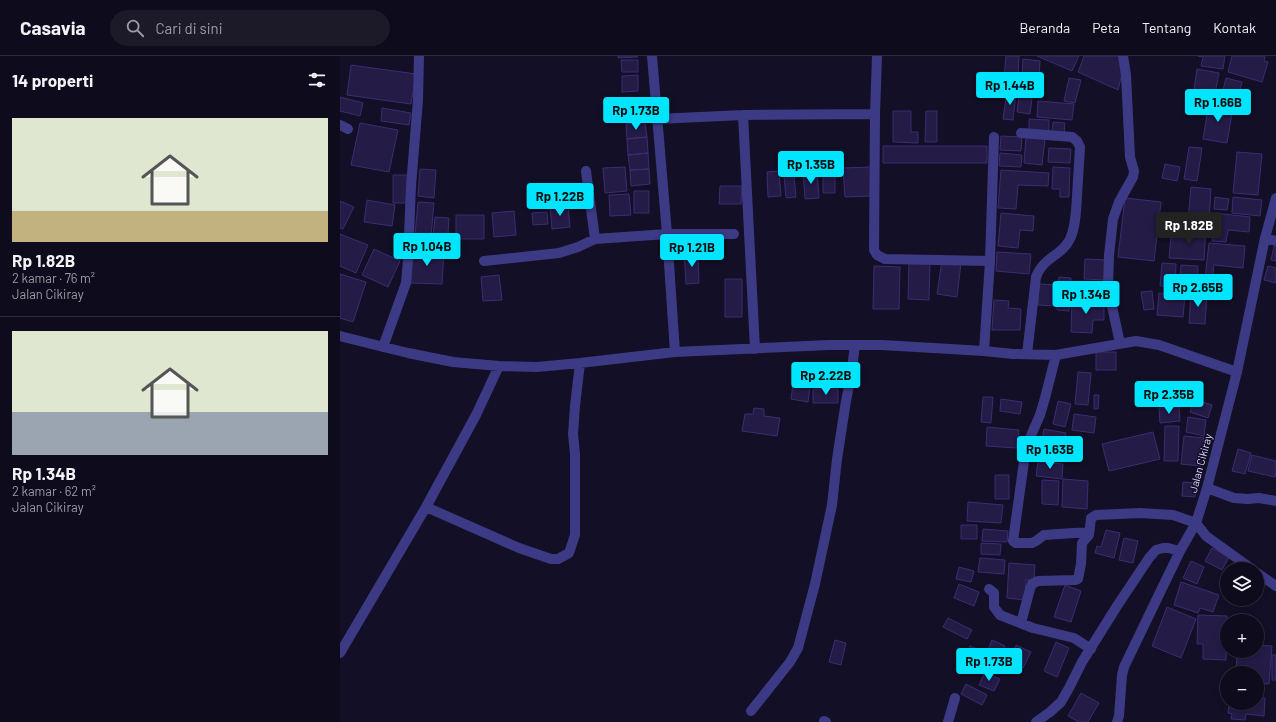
<!DOCTYPE html>
<html lang="id">
<head>
<meta charset="utf-8">
<style>
	body { margin:0; font-family:Barlow,sans-serif; background:#1c1929; color:#f1f3f6; height:100vh; display:flex; flex-direction:column; font-size:15px; white-space:nowrap }
	* { box-sizing:border-box; margin:0 }
	p { font-size:13px; color:#9b9ba3 }
	.icon { flex:none; width:22px; height:22px; fill:none; stroke:currentColor; stroke-width:2; stroke-linecap:round; stroke-linejoin:round }
	.map { position:relative; flex:1; overflow:hidden }
	.panel { display:flex; flex-direction:column; background:#0e0b1c; width:340px }
	.panel>* { flex:none }
	.fabs { position:absolute; left:880px; top:506px; display:grid; gap:8px }
	.fabs a { display:grid; place-items:center; width:44px; height:44px; border-radius:50%; background:#0e0b1c; box-shadow:0 2px 6px #0003,0 0 0 1px #2e2b3b; font-size:20px }
	.price { position:absolute; translate:-50% -34px; padding:0 9px; border-radius:4px; background:#00e5ff; color:#111; font-size:13px; line-height:26px; filter:drop-shadow(0 1px 2px #0008) }
	.price::after { content:''; position:absolute; left:50%; top:24px; width:12px; height:9px; margin-left:-6px; background:inherit; clip-path:polygon(0 0,100% 0,50% 100%) }
	.price.selected { background:#222; color:#fff }
	ul { padding:0; list-style:none }
	li { display:grid; align-content:center; gap:8px; height:212px; padding:0 12px }
	li+li { border-top:1px solid #2e2b3b }
	li span { display:grid; place-items:center; height:124px; border-radius:0px; color:#555 }
	li>.icon { margin-inline-start:auto }
	span .icon { width:72px; height:72px; fill:#fffc; stroke-width:1 }
	li b { font-size:17px }
	h2 { display:flex; justify-content:space-between; align-items:center; height:48px; padding:0 12px; font-size:17px }
	header { display:flex; align-items:center; gap:24px; box-sizing:border-box; height:56px; padding:0 20px; background:#0e0b1c; border-bottom:1px solid #2e2b3b }
	header strong { font-size:19px }
	nav { display:flex; gap:22px; margin-inline-start:auto; font-size:14px }
	.search { width:280px; height:36px; background:#1c1929; display:flex; align-items:center; gap:10px; box-sizing:border-box; padding:0 14px; border-radius:22px; color:#9b9ba3; font-size:15px }
	main { display:flex; flex:1; min-height:0 }
	.map>svg:first-child { display:block }
	.building { fill:#241b47; stroke:#3b2d73 }
	.lines { fill:none; stroke-linecap:round; stroke-linejoin:round }
	.street { stroke:#3d3a85; stroke-width:10 }
	.labels { text-anchor:middle; dominant-baseline:central; stroke-width:3; stroke-linejoin:round; paint-order:stroke }
	.street-label { font-size:11px; fill:#d9d4ff; stroke:#130f26 }
</style>
</head>
<body>
<header>
<strong>Casavia</strong>
<div class="search"><svg class="icon" aria-label="search" viewBox="0 0 24 24"><circle cx="10" cy="10" r="6"/><path d="M15 15l6 6"/></svg>Cari di sini</div>
<nav><a>Beranda</a><a>Peta</a><a>Tentang</a><a>Kontak</a></nav>
</header>
<main>
<section class="panel">
<h2>14 properti<svg class="icon" aria-label="filters" viewBox="0 0 24 24"><path d="M4 7h16M4 17h16"/><circle cx="9" cy="7" r="2"/><circle cx="15" cy="17" r="2"/></svg></h2>
<ul>
<li><span style="background:linear-gradient(#dfe7d0 75%,#c2b280 0)"><svg class="icon" aria-label="home" viewBox="0 0 24 24"><path d="M3 11l9-7 9 7M6 9v11h12V9"/></svg></span><div><b>Rp 1.82B</b><p>2 kamar · 76 m²</p><p>Jalan Cikiray</p></div></li>
<li><span style="background:linear-gradient(#dfe7d0 65%,#9aa5b1 0)"><svg class="icon" aria-label="home" viewBox="0 0 24 24"><path d="M3 11l9-7 9 7M6 9v11h12V9"/></svg></span><div><b>Rp 1.34B</b><p>2 kamar · 62 m²</p><p>Jalan Cikiray</p></div></li>
</ul>
</section>
<div class="map">
<svg width="936" height="666" viewBox="0 0 936 666">
	<rect width="100%" height="100%" fill="#130f26"/>
	<!-- building -->
	<path class="building" d="M278,0H297L298,1L278,2Z
		M666,0H679L678,22L664,21Z
		M697,0H739L732,15Z
		M744,0H781L782,18L778,34L738,16Z
		M858,0H885L883,13L861,10L863,1Z
		M892,0H925L924,5L928,6L922,26L888,16Z
		M683,3L700,5L698,38L681,36Z
		M281,4H298V16H282Z
		M11,9L76,18L71,48L7,39Z
		M857,13L879,17L875,37L854,33Z
		M298,19V35L282,36V20Z
		M729,22L741,24L735,47L724,45Z
		M886,22L902,26L896,49L880,46Z
		M667,36L676,37L673,64L663,63Z
		M679,40L692,42L690,58L677,56Z
		M0,41L23,47L20,60L0,55Z
		M698,45L734,48L732,64L697,61Z
		M869,47L893,51L887,87L863,83Z
		M304,51L305,66L286,68L285,52Z
		M42,52L71,57L69,69L41,65Z
		M553,55H571V76H578V87L553,86Z
		M586,55H597V86H585Z
		M689,63L709,64V77L689,75Z
		M305,66L307,81L287,83L286,68Z
		M713,66L725,67L724,78L712,76Z
		M20,67L58,74L49,116L11,109Z
		M661,80L682,81L681,95L660,94Z
		M307,81L308,97L288,99L287,83Z
		M686,81L705,83L702,109L684,107Z
		M543,90H647V107H543Z
		M849,91L862,92L857,125L844,123Z
		M709,92L731,93L730,107L708,106Z
		M897,96L922,98L918,139L893,137Z
		M308,97L309,113L290,114L288,99Z
		M660,97L682,99L681,111L659,110Z
		M825,108L840,111L837,125L822,122Z
		M483,110H495V137H483Z
		M285,111L287,135L265,137L263,112Z
		M531,111L532,140L505,141L503,112Z
		M713,111L730,112L729,141H720V133H712Z
		M80,113L96,114L94,142L78,140Z
		M309,113L310,128L291,130L290,114Z
		M661,114L709,117L708,130L678,129L676,153L658,152Z
		M439,115L441,140L428,141L427,116Z
		M477,115L479,142L465,143L463,116Z
		M53,119H70V147H53Z
		M444,120H454L456,141L446,142Z
		M380,130H402L401,148H379Z
		M851,131L871,133L869,165L848,164Z
		M294,135H309V157H294Z
		M289,138L291,159L270,160L269,139Z
		M875,141L889,143L887,154L874,153Z
		M893,141L922,144L920,160L892,157Z
		M785,142L821,146L814,205L778,201Z
		M27,144L55,149L52,170L24,166Z
		M0,145L14,151L3,173L0,172Z
		M78,146L94,147L90,191L74,190Z
		M228,149L230,171L212,173L210,150Z
		M174,155L176,179L154,181L152,157Z
		M207,156L208,168L193,169L192,157Z
		M661,157L694,160L693,175L680,174L678,192L658,190Z
		M875,157L910,161L909,176L888,174L886,186L872,185Z
		M116,159H144V183H116Z
		M95,161L109,162L107,193L92,192Z
		M853,171L866,172L864,204L829,202L831,180L852,182Z
		M0,178L28,189L16,217L0,210Z
		M869,187L905,190L903,212L874,209L871,231H864Z
		M934,190L936,191V205L931,204Z
		M34,193L60,205L48,231L22,219Z
		M72,195L104,196L102,228L71,227Z
		M344,196H358L359,227L346,228Z
		M657,196L691,198L689,218L656,215Z
		M745,203L767,204L765,224L744,223Z
		M569,204L590,205L589,244L568,243Z
		M602,204L621,207L617,241L597,238Z
		M822,207L836,208L835,231L820,230Z
		M841,209L858,210L857,230L840,228Z
		M534,210L560,211L559,253H533Z
		M928,210L936,212V227L924,224Z
		M0,218L26,226L13,266L0,262Z
		M159,219L162,244L143,245L141,221Z
		M719,221L731,222L729,255L717,254V250L698,249L699,228L718,229Z
		M385,223H402V261H385Z
		M812,235L814,253L804,254L801,236Z
		M819,237L845,239L843,261L817,259Z
		M851,237L867,238L865,268L849,267Z
		M654,244L669,245L668,252L681,253L680,274H652Z
		M732,244L764,245V264H753L752,277L731,276Z
		M756,296H776V314H756Z
		M738,316L751,317L748,349L735,348Z
		M453,328L470,331L468,346L451,343Z
		M473,333H498V347H473Z
		M754,339H759L758,353H754Z
		M643,341H653L651,367L641,366Z
		M661,343L682,346L680,358L660,355Z
		M854,343L872,349L868,362L850,356Z
		M718,345L731,348L725,371L713,368Z
		M839,351L840,365L820,367L819,352Z
		M414,352L424,353V360L440,362L437,380L402,375L405,358H413Z
		M734,358L756,361L754,377L732,374Z
		M848,361L866,364L864,380L846,376Z
		M825,370H839L838,405H824Z
		M647,371L679,374L677,392L646,390Z
		M704,373L726,377L724,388L702,384Z
		M813,376L820,403L769,415L762,388Z
		M844,380L864,382L861,410L841,408Z
		M898,393L911,397L905,418L892,415Z
		M912,399L936,405V416L935,421L908,415Z
		M698,406L723,408L722,423L696,420Z
		M655,419H669V443H655Z
		M723,423L748,425L747,453L722,451Z
		M702,424L719,425L718,449L702,448Z
		M843,426L857,427L855,441L842,440Z
		M628,446L663,449L661,467L627,465Z
		M621,469H637V483H621Z
		M643,473L668,475L667,486L642,485Z
		M766,474L780,477L774,502L755,497L757,490L761,491Z
		M784,482L798,485L793,507L779,504Z
		M641,487L661,488L660,499L641,498Z
		M872,492L889,501L882,514L865,505Z
		M640,502L665,504L664,518L638,516Z
		M851,505L864,511L857,528L843,522Z
		M669,507L695,509L694,525L686,524L685,544L667,542Z
		M619,511L634,515L631,526L616,523Z
		M841,526L879,539L873,556L860,552L858,557L834,549Z
		M619,528L639,536L634,550L614,542Z
		M725,529L741,535L731,566L714,561Z
		M827,551L856,563L841,602L812,590Z
		M858,559L887,560L886,604L863,603V588H857Z
		M608,562L632,574L627,583L603,571Z
		M495,584L506,587L501,609L489,606Z
		M652,584L665,590L655,611L643,606Z
		M716,586L729,592L717,621L704,615Z
		M676,589L691,596L683,612L668,606Z
		M917,589L932,590L929,628L917,627V617H896L897,599H906V595H917Z
		M630,590L640,594L635,606L625,603Z
		M932,599H936V624H932Z
		M645,616L660,623L654,635L639,629Z
		M626,628L647,639L642,649L621,638Z
		M741,637L759,647L748,666H739L728,660Z
		M917,641L925,642L924,660L906,658L905,664L891,663L892,658L888,657L889,647H917Z"/>
	<g class="lines">
		<!-- street -->
		<path class="street" d="M312,0L327,178L335,296
			M537,0L535,58L534,194L537,199L545,203L650,205
			M403,59L415,293
			M317,63L403,59L535,58
			M0,69L8,73
			M681,77L732,81L737,85L740,91C739,108 738,124 737,140C736,154 736,170 730,183C722,200 703,201 696,221L687,298
			M246,115L255,183
			M925,182L936,185
			M144,205L219,197L238,191L255,183L327,178H394
			M0,280L68,297L113,306L159,310L197,311L240,307L335,296L489,289H542L644,295L673,298L716,299L796,285L819,289L897,316
			M780,287L768,232L769,199L773,163L779,146L793,121L794,115L790,101L786,19L783,0
			M43,291L66,227L68,204L71,130L78,44L79,0
			M644,295L650,205L654,81
			M716,299L705,342L700,359L686,391L673,485L676,487H692L696,485L704,479L749,476
			M867,432L894,442L907,443L919,442L936,445
			M86,451L179,492L211,503H218L229,497L235,479V398L233,378L235,350L240,307
			M917,517L936,530
			M649,533L654,537V551L660,559L693,572L734,582L751,593
			M681,567L690,533L692,528L698,525L735,524L738,523L741,508L742,487L749,479L751,462L756,459L800,457L833,459L856,467L866,480L912,513
			M0,597L86,451L136,359L159,310
			M411,655L450,606L458,592L475,528L492,449L497,403L506,345L511,320L515,289
			M484,665L486,666
			M608,666L615,642
			M696,666L710,656L721,646L729,632L742,606L777,550L809,502L816,494L823,492H828L840,495
			M777,666L779,660L782,619L784,611L840,495L856,467L867,432L897,316L925,182L936,142"/>
	</g>
	<g class="labels">
		<!-- street labels -->
		<g class="street-label">
			<text transform="translate(860 407) rotate(-75)">Jalan Cikiray</text>
		</g>
	</g>
</svg>
<div class="fabs">
<a><svg class="icon" aria-label="layers" viewBox="0 0 24 24"><path d="M12 4l9 5-9 5-9-5zM3 14l9 5 9-5"/></svg></a>
<a>+</a>
<a>−</a>
</div>
<b class="price" style="left:670px;top:50px">Rp 1.44B</b>
<b class="price" style="left:878px;top:67px">Rp 1.66B</b>
<b class="price" style="left:296px;top:75px">Rp 1.73B</b>
<b class="price" style="left:471px;top:129px">Rp 1.35B</b>
<b class="price" style="left:220px;top:161px">Rp 1.22B</b>
<b class="price selected" style="left:849px;top:190px">Rp 1.82B</b>
<b class="price" style="left:87px;top:211px">Rp 1.04B</b>
<b class="price" style="left:352px;top:212px">Rp 1.21B</b>
<b class="price" style="left:858px;top:252px">Rp 2.65B</b>
<b class="price" style="left:746px;top:259px">Rp 1.34B</b>
<b class="price" style="left:486px;top:340px">Rp 2.22B</b>
<b class="price" style="left:829px;top:359px">Rp 2.35B</b>
<b class="price" style="left:710px;top:414px">Rp 1.63B</b>
<b class="price" style="left:649px;top:626px">Rp 1.73B</b>
</div>
</main>
</body>
</html>
